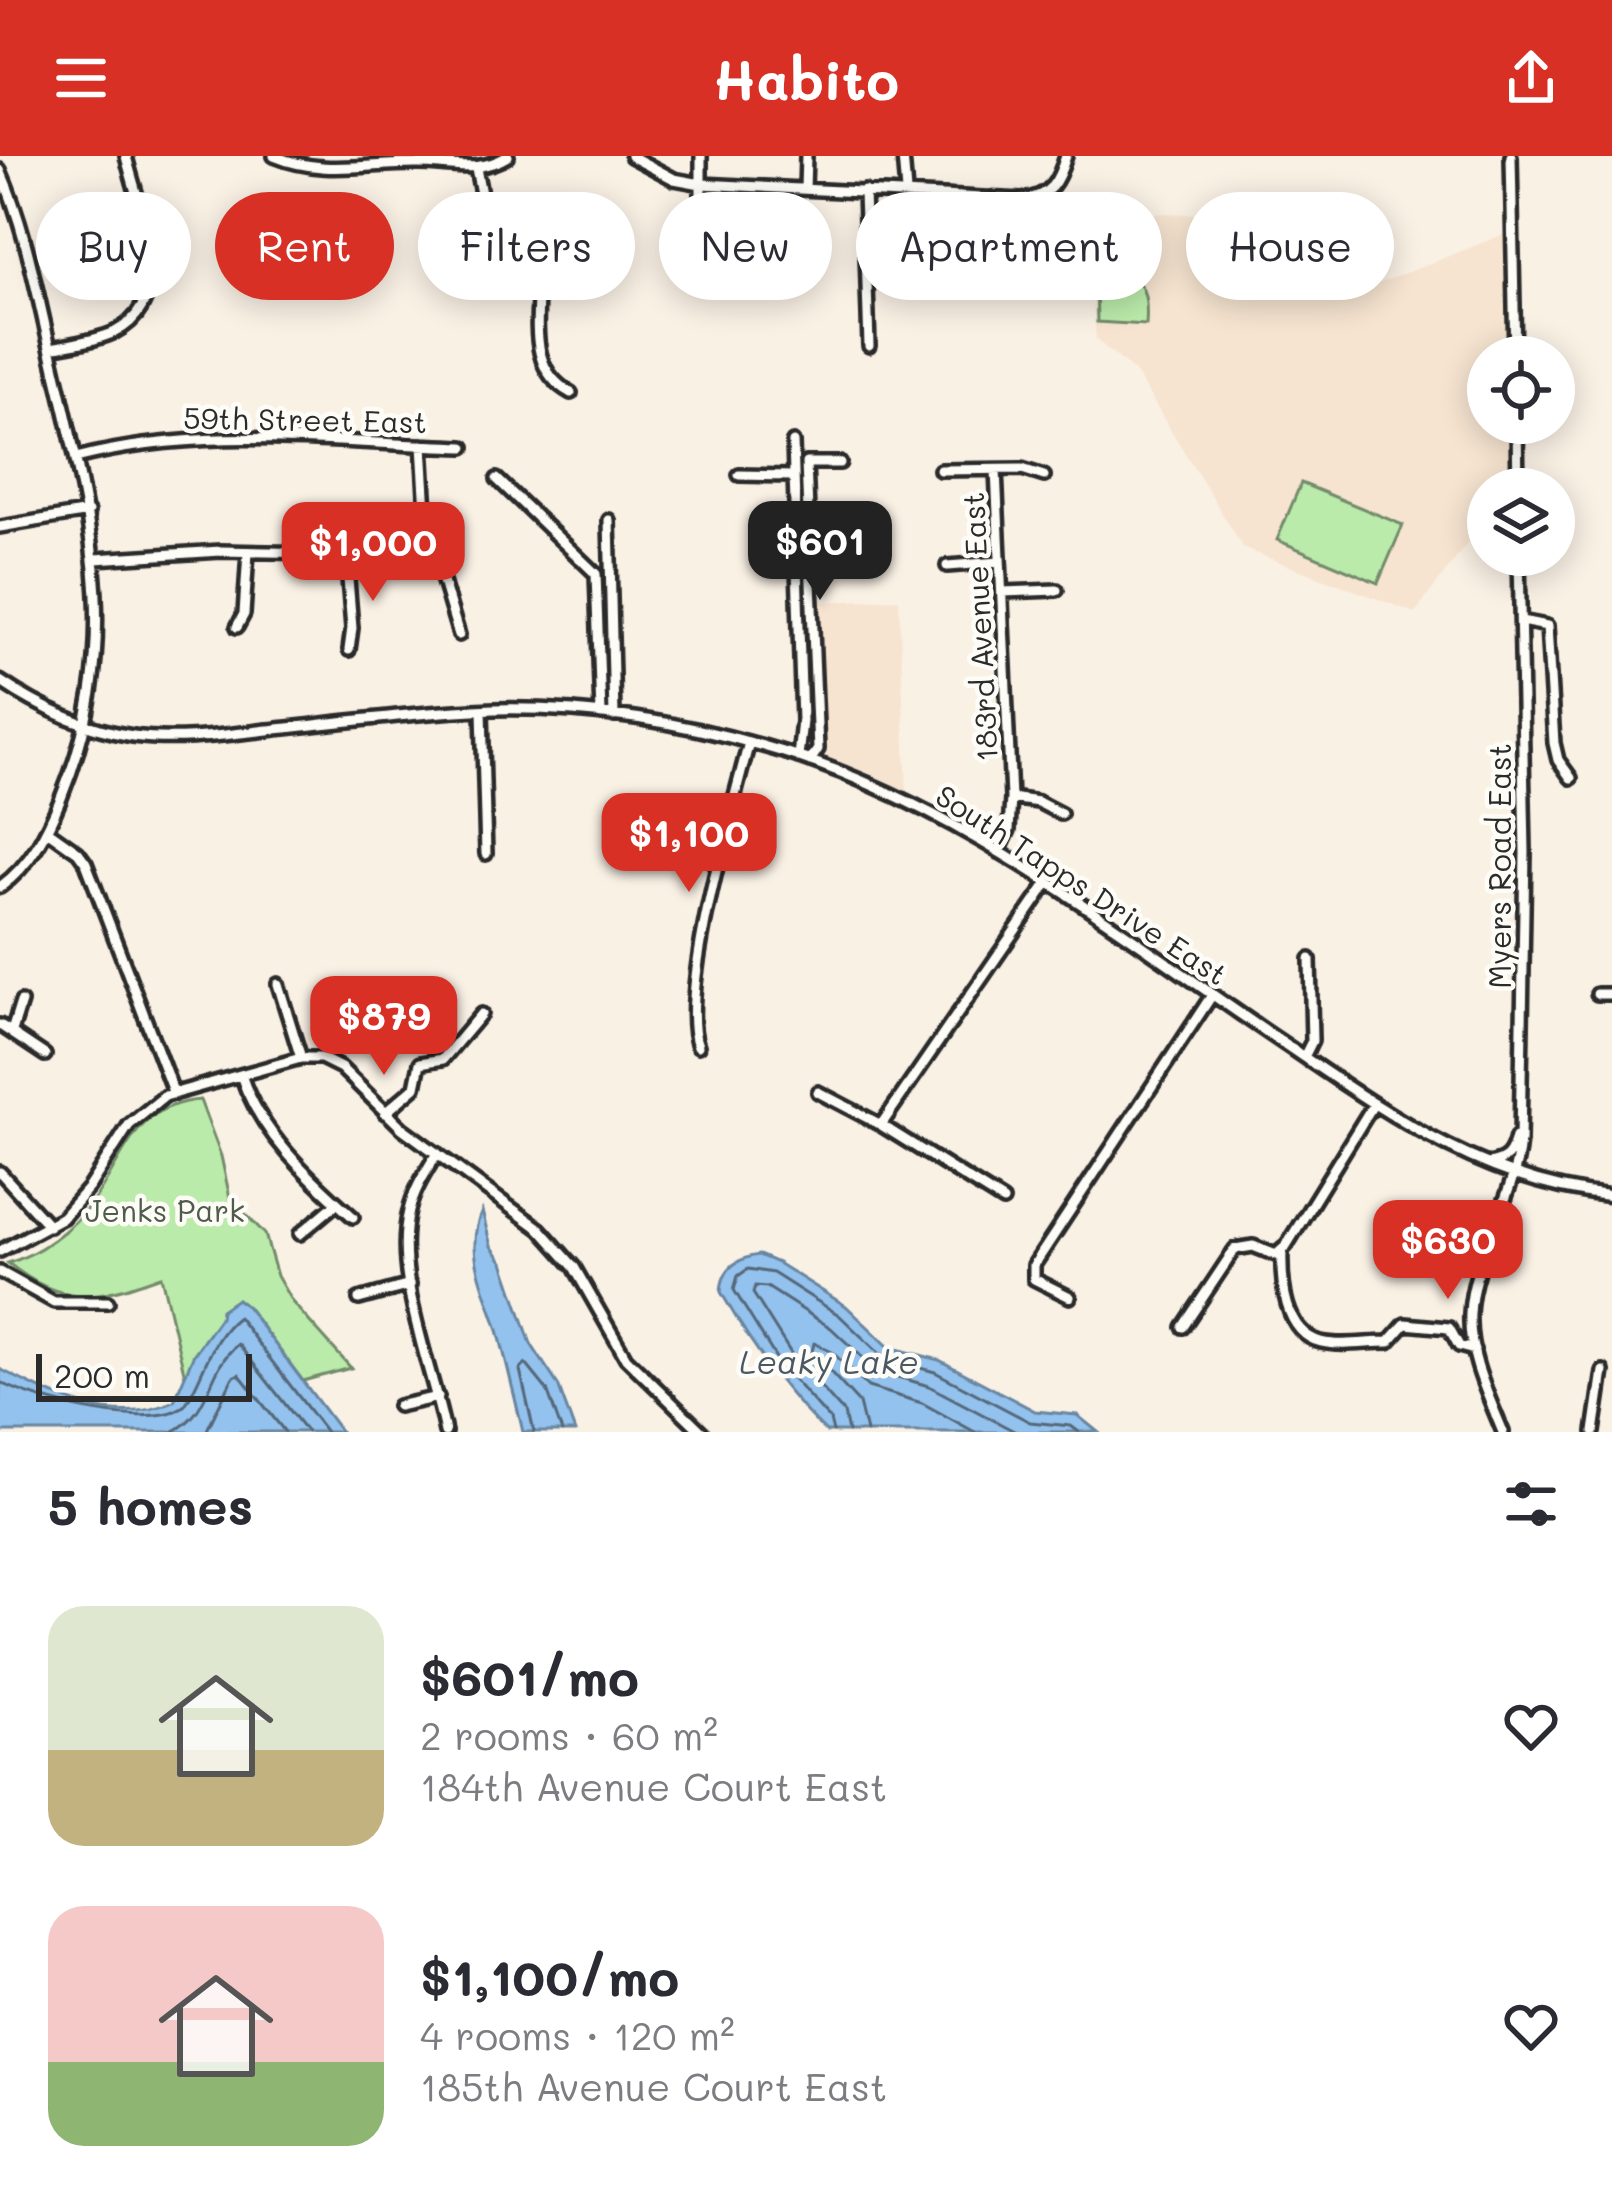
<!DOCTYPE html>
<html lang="en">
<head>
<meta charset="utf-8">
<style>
	body { margin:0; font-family:Mali,sans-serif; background:#f7f7f7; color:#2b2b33; height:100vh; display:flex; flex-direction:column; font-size:45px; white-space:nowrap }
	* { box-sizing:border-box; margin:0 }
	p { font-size:39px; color:#7c7c81 }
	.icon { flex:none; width:66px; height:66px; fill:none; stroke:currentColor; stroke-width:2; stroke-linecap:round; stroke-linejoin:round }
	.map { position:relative; height:1276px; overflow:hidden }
	.details { display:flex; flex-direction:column; background:#fff; flex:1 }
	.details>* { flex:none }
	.top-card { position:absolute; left:36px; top:36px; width:1542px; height:108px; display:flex; gap:24px }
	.controls { position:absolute; left:1467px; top:180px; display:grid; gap:24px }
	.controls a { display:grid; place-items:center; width:108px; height:108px; border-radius:50%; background:#fff; box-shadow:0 6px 30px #0003; font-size:60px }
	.scale { position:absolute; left:36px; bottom:30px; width:216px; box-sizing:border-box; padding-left:12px; border:6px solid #2b2b2b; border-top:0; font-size:33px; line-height:42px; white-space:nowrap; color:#2b2b2b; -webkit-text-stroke:9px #fdfcf7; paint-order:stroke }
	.price { position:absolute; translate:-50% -102px; padding:0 27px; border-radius:24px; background:#d93025; color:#fff; font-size:39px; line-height:78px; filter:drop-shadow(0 3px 6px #0008) }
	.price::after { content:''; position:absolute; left:50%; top:72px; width:36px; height:27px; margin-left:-18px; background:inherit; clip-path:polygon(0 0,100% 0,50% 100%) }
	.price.current { background:#222; color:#fff }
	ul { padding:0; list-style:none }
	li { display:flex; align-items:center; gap:36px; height:300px; padding:0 48px }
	li span { display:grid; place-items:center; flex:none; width:336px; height:240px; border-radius:36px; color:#555 }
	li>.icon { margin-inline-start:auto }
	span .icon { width:144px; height:144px; fill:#fffc; stroke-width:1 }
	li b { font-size:51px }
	h2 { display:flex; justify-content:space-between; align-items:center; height:144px; padding:0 48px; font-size:51px }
	.chip { padding:0 42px; border-radius:54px; background:#fff; box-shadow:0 6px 30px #0003; font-size:42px; line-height:108px }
	.chip.current { background:#d93025; color:#fff }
	header { display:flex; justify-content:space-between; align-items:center; height:156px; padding:0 48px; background:#d93025; color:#fff; font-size:54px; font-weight:700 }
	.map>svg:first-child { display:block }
	.built { fill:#f6e4d0 }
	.green { fill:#bbebab; stroke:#738b6b; stroke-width:3 }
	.water { fill:#93c2ee; stroke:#6986a0; stroke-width:3 }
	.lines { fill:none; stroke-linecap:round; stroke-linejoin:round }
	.shore { stroke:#556779; stroke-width:3 }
	.minor-casing { stroke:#2b2b2b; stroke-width:18 }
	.minor { stroke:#fdfcf7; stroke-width:9 }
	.labels { text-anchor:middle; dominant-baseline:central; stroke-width:9; stroke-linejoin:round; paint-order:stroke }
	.street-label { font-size:30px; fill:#2b2b2b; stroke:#fdfcf7 }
	.park-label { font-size:30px; fill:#4f5b4b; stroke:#fdfcf7 }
	.water-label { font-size:33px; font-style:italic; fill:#4a5866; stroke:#fdfcf7 }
</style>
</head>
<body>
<header><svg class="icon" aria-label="menu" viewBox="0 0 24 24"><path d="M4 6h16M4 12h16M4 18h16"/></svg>Habito<svg class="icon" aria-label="share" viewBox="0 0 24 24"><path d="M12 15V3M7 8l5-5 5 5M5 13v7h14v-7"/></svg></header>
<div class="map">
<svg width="1612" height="1276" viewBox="0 0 1612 1276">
	<rect width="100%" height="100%" fill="#faf1e5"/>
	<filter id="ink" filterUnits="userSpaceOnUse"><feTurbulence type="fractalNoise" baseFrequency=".00833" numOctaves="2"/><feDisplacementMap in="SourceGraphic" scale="24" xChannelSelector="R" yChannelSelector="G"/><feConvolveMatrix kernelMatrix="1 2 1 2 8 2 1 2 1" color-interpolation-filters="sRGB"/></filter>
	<g filter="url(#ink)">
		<!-- built -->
		<path class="built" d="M1086,56L1198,58V121L1380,127L1507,77L1509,201H1488V267H1509L1510,330L1488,333V360L1415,457L1244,393L1135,216L1096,184Z
			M899,443L907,636L822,602L816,446Z"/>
		<!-- green -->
		<path class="green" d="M1113,117C1146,119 1148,141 1146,169L1097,166L1096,125Z
			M1301,327L1403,369L1378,427L1277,384Z
			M200,944L221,1000L230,1042L265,1078L277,1120L292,1146L351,1212L303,1225L247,1151L237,1143L194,1198L185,1220L161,1120C97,1143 64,1152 8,1107C39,1098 71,1073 91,1048C125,1004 132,949 200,944Z"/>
		<!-- water -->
		<path class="water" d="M482,1055L491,1090L503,1106L531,1188L558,1229L575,1276H523C515,1242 507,1208 498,1174C487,1136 463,1095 482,1055Z
			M759,1099L778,1107L846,1150L889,1191L939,1204L1035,1255L1077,1259L1098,1276H826C783,1235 750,1187 721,1136C722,1113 737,1102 759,1099Z
			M237,1143L247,1151L341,1276H0V1213C52,1240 116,1273 174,1245L194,1198L220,1162L221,1154Z"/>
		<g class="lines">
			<!-- shore -->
			<path class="shore" d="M0,1226C37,1246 153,1276 185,1249C204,1220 210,1182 238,1161L326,1276
				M172,1276C213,1256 206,1214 238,1188L307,1276
				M206,1276L233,1221L239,1218L285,1276
				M534,1276L520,1214L526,1208L547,1234L562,1276
				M833,1276L830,1264L779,1207L734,1134L738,1120L748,1113L773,1117L839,1159L884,1202L935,1216L1030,1266L1071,1270L1079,1276
				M848,1276L844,1257L792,1199L753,1137L755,1130L767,1131L831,1172L877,1215L929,1230L1016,1276
				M866,1276L859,1247L812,1196L814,1187L832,1196L868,1231L922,1247L975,1276"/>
			<!-- minor casing -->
			<g class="minor-casing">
				<path id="minor" d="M274,0C322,20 365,8 415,8C449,7 477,19 508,0
					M631,0L674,23L701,28L1023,44C1051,40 1058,26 1066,0
					M701,0V84
					M903,0L906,36
					M1511,0L1515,201
					M476,12L486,64L532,92L537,101C544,149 520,210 571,237
					M0,14C26,73 37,138 52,200C89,359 126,483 61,642C47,676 31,709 0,731
					M805,33L806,0
					M864,35L869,190
					M50,192C71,188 95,185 115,176C180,143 138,52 126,0
					M1517,267L1518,333
					M793,286L802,565L798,601
					M422,289L427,372L459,479
					M76,302C205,269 332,287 464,291
					M940,314L1022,313L1044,320
					M996,314L1011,642L1009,674L999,696
					M739,319L793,320
					M497,323L596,418L601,558
					M609,364L614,560
					M0,371L88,356
					M346,398L352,472L349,494
					M95,403L221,395L372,398L430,387
					M947,410L1000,406
					M1002,436L1057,434
					M1521,465L1547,470L1554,587L1558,604L1571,622
					M237,471L244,458L248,396
					M0,525C40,552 85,573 133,580C178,586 224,579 268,574C343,566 419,556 494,553C584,551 676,565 763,590C956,643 1116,775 1280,885C1385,956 1482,1027 1612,1040
					M482,554L486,698
					M810,605L818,593L806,307H840
					M1011,642L1038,646L1061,658
					M47,674L78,696L86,707L174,938
					M278,828L301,902
					M1597,838H1612
					M0,869L45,899
					M12,875L21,846
					M698,890C677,839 734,646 749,586
					M1304,901L1312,885L1310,803
					M241,919C260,977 308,1021 353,1061
					M818,936L881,969L1003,1045
					M385,957L415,931L420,907L443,903L481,858
					M881,969L1047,728
					M437,997C426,1016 414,1033 409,1055C393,1120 432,1211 445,1276
					M1488,1008C1506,1005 1512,999 1516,981
					M0,1016L49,1070
					M300,1078L337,1047
					M0,1095L63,1061L89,1031L129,969L165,940L301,902H321L341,912L402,972L540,1073L574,1111L626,1202L702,1276
					M1282,1095C1281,1125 1284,1177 1321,1186C1343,1191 1367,1186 1389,1186L1405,1168L1449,1172L1459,1190L1474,1194
					M0,1116L54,1146H108
					M1070,1141L1034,1123V1109L1212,839
					M359,1143L410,1129
					M1183,1171L1235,1093L1253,1090L1276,1099L1286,1090L1373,949
					M398,1250L438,1241
					M1503,1276C1488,1239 1468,1199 1470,1158C1472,1101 1514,1046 1520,985L1525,696L1519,399
					M1594,1276L1603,1215"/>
			</g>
			<!-- minor -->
			<use href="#minor" class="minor"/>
		</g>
	</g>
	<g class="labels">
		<!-- street labels -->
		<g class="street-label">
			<text transform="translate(305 263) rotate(1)">59th Street East</text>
			<text transform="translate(979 471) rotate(-93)">183rd Avenue East</text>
			<text transform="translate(1499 710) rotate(-90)">Myers Road East</text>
			<text transform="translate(1082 728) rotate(33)">South Tapps Drive East</text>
		</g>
		<!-- park labels -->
		<g class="park-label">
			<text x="165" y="1054">Jenks Park</text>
		</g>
		<!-- water labels -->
		<g class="water-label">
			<text x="829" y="1204">Leaky Lake</text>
		</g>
	</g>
</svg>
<div class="controls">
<a><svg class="icon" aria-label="locate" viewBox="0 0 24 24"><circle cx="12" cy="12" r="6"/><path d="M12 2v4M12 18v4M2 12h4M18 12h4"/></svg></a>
<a><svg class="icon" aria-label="layers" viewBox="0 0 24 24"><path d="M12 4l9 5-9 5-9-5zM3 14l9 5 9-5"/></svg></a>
</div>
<div class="scale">200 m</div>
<b class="price current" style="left:820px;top:447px">$601</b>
<b class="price" style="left:373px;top:448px">$1,000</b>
<b class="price" style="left:689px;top:739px">$1,100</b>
<b class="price" style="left:384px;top:922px">$879</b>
<b class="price" style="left:1448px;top:1146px">$630</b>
<div class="top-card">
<a class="chip">Buy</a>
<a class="chip current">Rent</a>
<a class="chip">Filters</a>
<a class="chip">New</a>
<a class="chip">Apartment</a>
<a class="chip">House</a>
</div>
</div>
<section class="details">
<h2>5 homes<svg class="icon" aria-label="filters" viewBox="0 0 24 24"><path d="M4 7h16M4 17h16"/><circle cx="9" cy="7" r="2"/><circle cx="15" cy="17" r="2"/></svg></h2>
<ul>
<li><span style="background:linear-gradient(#dfe7d0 60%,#c2b280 0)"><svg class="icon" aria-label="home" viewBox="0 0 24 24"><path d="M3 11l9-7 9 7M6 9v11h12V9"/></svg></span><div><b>$601/mo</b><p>2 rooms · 60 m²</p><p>184th Avenue Court East</p></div><svg class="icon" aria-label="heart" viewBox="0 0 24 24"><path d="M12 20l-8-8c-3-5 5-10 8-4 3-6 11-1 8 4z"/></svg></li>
<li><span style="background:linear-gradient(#f6c9c9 65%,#8fb573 0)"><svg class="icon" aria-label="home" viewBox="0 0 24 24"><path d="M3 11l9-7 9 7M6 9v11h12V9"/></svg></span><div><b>$1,100/mo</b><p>4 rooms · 120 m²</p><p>185th Avenue Court East</p></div><svg class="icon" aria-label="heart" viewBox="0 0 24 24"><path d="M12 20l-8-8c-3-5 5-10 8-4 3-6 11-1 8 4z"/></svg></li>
</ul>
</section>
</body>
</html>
